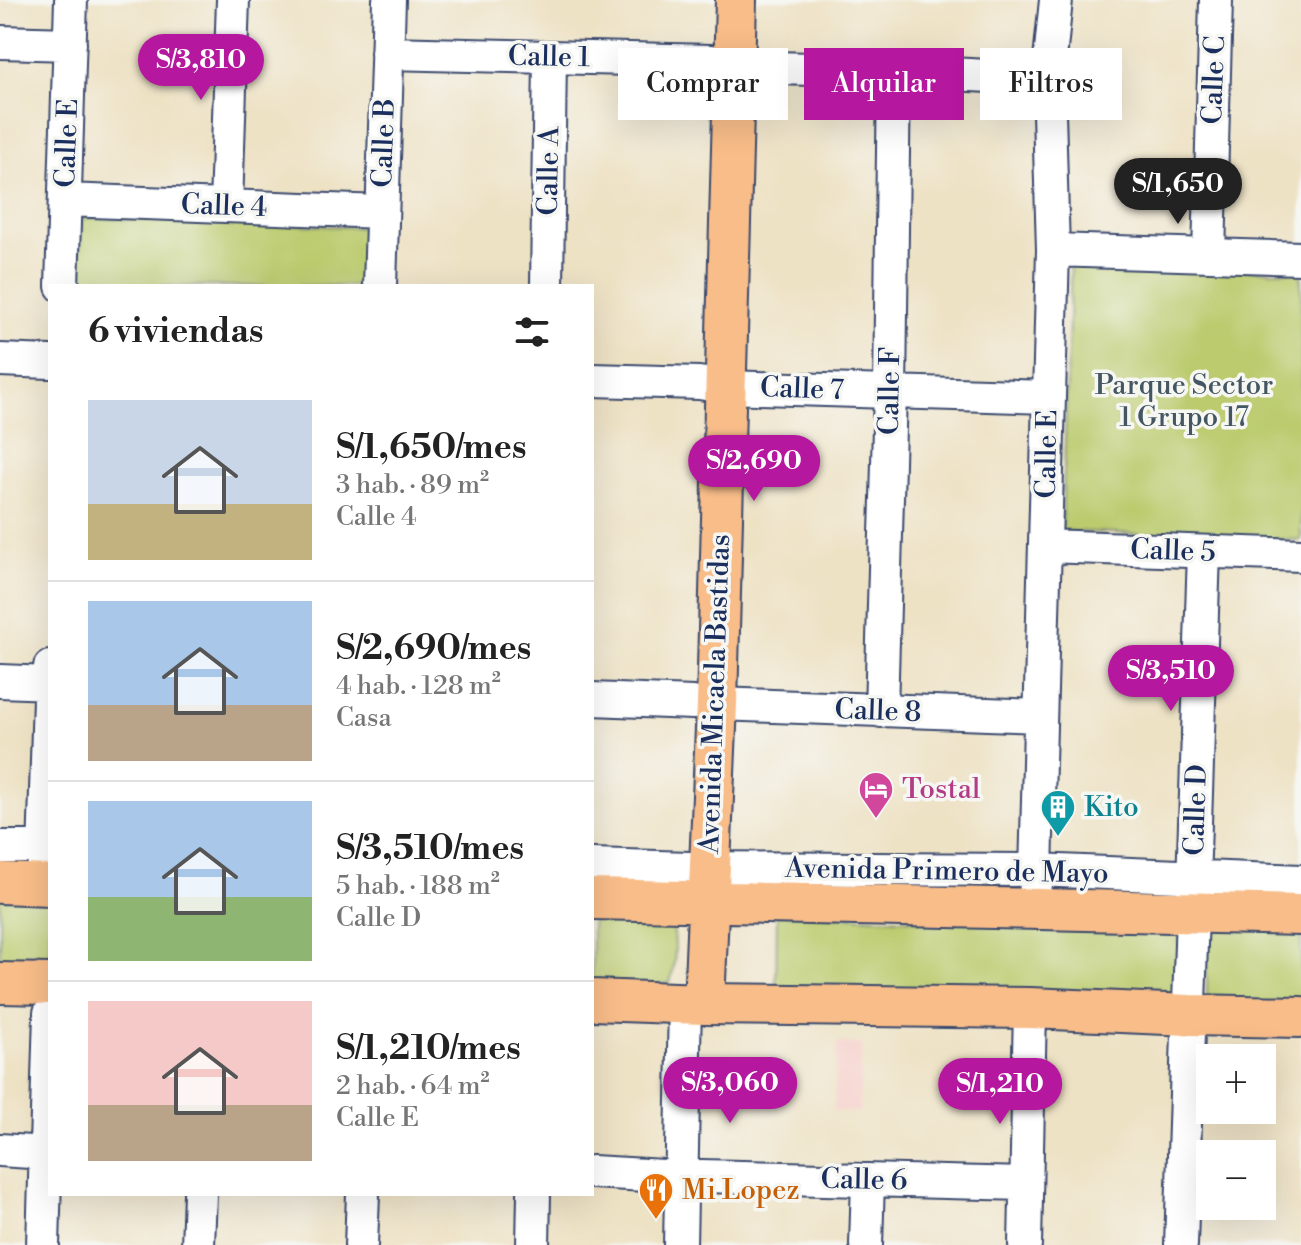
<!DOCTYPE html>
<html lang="es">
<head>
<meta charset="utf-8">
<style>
	body { margin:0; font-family:"Libre Bodoni",serif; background:#f2f2f2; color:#222; height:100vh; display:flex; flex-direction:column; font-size:30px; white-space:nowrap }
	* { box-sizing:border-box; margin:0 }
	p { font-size:26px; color:#767676 }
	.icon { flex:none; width:44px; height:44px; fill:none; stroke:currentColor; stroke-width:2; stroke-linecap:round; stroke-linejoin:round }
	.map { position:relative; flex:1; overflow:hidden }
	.drawer { position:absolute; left:48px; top:284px; width:546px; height:912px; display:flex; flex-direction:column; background:#fff; border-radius:0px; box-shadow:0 8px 32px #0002 }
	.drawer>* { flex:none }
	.top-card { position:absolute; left:618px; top:48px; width:562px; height:72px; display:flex; gap:16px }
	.tools { position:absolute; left:1196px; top:1044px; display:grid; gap:16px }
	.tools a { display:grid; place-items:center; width:80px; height:80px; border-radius:0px; background:#fff; box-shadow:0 8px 32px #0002; font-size:40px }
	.price { position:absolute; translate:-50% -68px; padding:0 18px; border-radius:28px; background:#b5179e; color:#fff; font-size:26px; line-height:52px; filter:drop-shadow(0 2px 4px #0008) }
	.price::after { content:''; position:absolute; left:50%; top:48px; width:24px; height:18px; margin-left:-12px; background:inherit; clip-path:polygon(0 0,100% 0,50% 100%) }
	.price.active { background:#222; color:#fff }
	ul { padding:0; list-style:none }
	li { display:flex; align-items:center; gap:24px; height:200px; padding:0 40px }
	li+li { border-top:2px solid #e0e0e0 }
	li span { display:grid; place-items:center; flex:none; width:224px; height:160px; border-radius:0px; color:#555 }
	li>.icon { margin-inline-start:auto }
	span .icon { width:96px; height:96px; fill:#fffc; stroke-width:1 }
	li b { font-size:34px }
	h2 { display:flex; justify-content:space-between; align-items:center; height:96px; padding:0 40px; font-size:34px }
	.pill { padding:0 28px; border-radius:0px; background:#fff; box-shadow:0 8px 32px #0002; font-size:28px; line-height:72px }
	.pill.active { background:#b5179e; color:#fff }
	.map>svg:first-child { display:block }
	.built { fill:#f7d0cb }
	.green { fill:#bbcb6d; stroke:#6b7d66; stroke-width:2 }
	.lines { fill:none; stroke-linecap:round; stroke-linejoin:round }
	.minor-casing { stroke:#3b4a6d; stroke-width:36 }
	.major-casing { stroke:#3b4a6d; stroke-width:44 }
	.minor { stroke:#fff; stroke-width:32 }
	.major { stroke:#f8bd89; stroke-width:40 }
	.labels { text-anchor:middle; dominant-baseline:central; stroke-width:7; stroke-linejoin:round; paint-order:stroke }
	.street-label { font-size:28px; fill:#1b2f5e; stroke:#f6f6f2 }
	.park-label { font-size:28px; fill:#435662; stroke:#f6f6f2 }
	.hotel-label { font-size:28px; fill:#b23c85; stroke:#f6f6f2; text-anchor:start }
	.culture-label { font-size:28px; fill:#0d838f; stroke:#f6f6f2; text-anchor:start }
	.food-label { font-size:28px; fill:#c56008; stroke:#f6f6f2; text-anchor:start }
</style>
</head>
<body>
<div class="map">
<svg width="1301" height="1245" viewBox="0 0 1301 1245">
	<rect width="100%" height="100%" fill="#f6f6f2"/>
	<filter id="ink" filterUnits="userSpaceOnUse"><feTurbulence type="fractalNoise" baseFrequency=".0125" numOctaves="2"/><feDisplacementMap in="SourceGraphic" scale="16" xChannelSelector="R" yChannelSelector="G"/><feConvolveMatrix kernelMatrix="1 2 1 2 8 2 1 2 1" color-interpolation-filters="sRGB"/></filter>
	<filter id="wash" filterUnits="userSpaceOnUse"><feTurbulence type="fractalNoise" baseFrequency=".006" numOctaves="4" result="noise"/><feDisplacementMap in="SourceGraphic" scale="32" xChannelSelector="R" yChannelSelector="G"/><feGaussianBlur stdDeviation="1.8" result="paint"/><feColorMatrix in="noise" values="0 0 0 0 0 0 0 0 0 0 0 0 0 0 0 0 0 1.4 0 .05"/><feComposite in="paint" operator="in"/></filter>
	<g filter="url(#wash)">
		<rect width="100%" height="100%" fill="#eee2c5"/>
		<!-- built -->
		<path class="built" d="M837,1043L862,1044L859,1112L834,1111Z"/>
		<!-- green -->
		<path class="green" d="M82,218L232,222L369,228L367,286H78Z
			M1071,263L1301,272V540L1062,531Z
			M0,893L50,894V971L0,970Z
			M592,911L670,920C678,937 675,965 670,983L592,989Z
			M777,914L1178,930L1182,999L776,995Z
			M1213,930H1301V1009L1207,997V937L1208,933Z"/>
	</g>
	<g filter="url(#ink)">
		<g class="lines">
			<!-- minor casing -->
			<g class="minor-casing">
				<path id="minor" d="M0,42L70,44
					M387,53L711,61
					M733,67L894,71L1048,79
					M65,200L382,212
					M226,206L233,0
					M1053,250L1301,258
					M1209,255L1216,0
					M62,286L71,0
					M380,286L389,0
					M547,286L550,57
					M0,360L50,362
					M592,380L699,383L725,387L1049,397
					M1045,546L1301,555
					M0,681L50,683
					M592,699L693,703
					M717,704L1040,716
					M881,711L890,392L894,71
					M0,847H50
					M592,865L690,868L1036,870L1301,881
					M43,884L50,667
					M1035,909L1053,250L1048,79L1056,0
					M0,1150L46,1153
					M592,1172L682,1177
					M701,1176L1026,1184
					M43,1245L50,1013
					M198,1245L200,1194
					M361,1245L363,1194
					M533,1245L534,1194
					M680,1245L685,1003
					M866,1245L868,1180
					M1025,1245L1030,1008
					M1181,1245L1204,552"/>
			</g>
			<!-- major casing -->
			<g class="major-casing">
				<path id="major" d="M0,883L50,885
					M592,899L1301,915
					M0,983L50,984
					M592,1000L704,1004L1030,1008L1189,1015L1301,1017
					M704,1004L717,704L736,0"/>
			</g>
			<!-- minor -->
			<use href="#minor" class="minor"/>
			<!-- major -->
			<use href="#major" class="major"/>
		</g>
	</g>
	<!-- icons -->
	<defs>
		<g id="hotel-pin" transform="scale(1.8)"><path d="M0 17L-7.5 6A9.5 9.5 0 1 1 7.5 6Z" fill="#d1479c" stroke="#f6f6f2"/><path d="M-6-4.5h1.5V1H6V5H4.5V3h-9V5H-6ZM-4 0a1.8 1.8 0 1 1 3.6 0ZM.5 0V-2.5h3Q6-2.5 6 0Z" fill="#fff"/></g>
		<g id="building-pin" transform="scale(1.8)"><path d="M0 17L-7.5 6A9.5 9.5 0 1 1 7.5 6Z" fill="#0f9aa8" stroke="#f6f6f2"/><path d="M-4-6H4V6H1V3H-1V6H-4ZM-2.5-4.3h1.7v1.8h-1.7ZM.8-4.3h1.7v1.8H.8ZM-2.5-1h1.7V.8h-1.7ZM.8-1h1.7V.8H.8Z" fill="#fff"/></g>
		<g id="restaurant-pin" transform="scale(1.8)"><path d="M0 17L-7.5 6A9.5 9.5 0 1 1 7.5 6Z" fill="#e8710a" stroke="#f6f6f2"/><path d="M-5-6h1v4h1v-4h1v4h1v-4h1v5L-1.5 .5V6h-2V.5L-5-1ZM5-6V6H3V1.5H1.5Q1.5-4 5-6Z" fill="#fff"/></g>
	</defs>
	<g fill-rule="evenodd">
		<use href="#hotel-pin" x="876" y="789"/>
		<use href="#building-pin" x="1058" y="807"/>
		<use href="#restaurant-pin" x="656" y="1190"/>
	</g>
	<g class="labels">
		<!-- street labels -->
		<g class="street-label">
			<text transform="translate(549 57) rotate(1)">Calle 1</text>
			<text transform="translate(1214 80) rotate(-88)">Calle C</text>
			<text transform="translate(67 143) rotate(-88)">Calle E</text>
			<text transform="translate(384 143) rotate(-88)">Calle B</text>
			<text transform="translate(549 171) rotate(-89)">Calle A</text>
			<text transform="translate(224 206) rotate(2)">Calle 4</text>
			<text transform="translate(802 389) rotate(2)">Calle 7</text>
			<text transform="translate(890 391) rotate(-89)">Calle F</text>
			<text transform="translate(1047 454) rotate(-89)">Calle E</text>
			<text transform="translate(1173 551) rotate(2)">Calle 5</text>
			<text transform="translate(715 694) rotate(-88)">Avenida Micaela Bastidas</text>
			<text transform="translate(878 711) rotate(2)">Calle 8</text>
			<text transform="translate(1196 810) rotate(-88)">Calle D</text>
			<text transform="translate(947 871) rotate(1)">Avenida Primero de Mayo</text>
			<text transform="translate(864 1180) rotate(1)">Calle 6</text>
		</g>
		<!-- park labels -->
		<g class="park-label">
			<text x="1184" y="385">Parque Sector<tspan x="1184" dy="32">1 Grupo 17</tspan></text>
		</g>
		<!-- hotel labels -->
		<g class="hotel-label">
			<text x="902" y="789">Tostal</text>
		</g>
		<!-- culture labels -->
		<g class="culture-label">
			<text x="1084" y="807">Kito</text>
		</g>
		<!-- food labels -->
		<g class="food-label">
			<text x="682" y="1190">Mi Lopez</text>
		</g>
	</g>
</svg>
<div class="tools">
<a>+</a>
<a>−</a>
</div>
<b class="price" style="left:201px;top:102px">S/3,810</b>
<b class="price active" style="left:1178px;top:226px">S/1,650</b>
<b class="price" style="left:754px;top:503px">S/2,690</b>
<b class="price" style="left:1171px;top:713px">S/3,510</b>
<b class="price" style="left:730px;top:1125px">S/3,060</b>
<b class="price" style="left:1000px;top:1126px">S/1,210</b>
<div class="top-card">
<a class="pill">Comprar</a>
<a class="pill active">Alquilar</a>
<a class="pill">Filtros</a>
</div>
<section class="drawer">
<h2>6 viviendas<svg class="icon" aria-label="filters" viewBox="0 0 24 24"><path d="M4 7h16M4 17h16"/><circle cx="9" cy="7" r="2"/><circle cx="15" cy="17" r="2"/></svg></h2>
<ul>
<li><span style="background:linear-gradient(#c9d6e8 65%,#c2b280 0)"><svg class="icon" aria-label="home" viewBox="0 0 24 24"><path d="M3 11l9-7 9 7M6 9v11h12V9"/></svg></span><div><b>S/1,650/mes</b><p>3 hab. · 89 m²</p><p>Calle 4</p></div></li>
<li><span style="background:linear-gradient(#a9c7e8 65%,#b9a48a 0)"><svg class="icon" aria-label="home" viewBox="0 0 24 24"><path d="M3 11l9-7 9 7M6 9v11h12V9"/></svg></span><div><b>S/2,690/mes</b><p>4 hab. · 128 m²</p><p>Casa</p></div></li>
<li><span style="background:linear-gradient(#a9c7e8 60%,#8fb573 0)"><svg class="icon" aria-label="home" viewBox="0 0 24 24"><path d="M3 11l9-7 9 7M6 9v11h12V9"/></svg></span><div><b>S/3,510/mes</b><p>5 hab. · 188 m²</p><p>Calle D</p></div></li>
<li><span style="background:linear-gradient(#f6c9c9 65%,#b9a48a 0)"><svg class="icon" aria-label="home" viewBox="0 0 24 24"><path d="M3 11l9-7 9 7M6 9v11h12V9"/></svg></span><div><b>S/1,210/mes</b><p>2 hab. · 64 m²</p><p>Calle E</p></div></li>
</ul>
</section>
</div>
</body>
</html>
